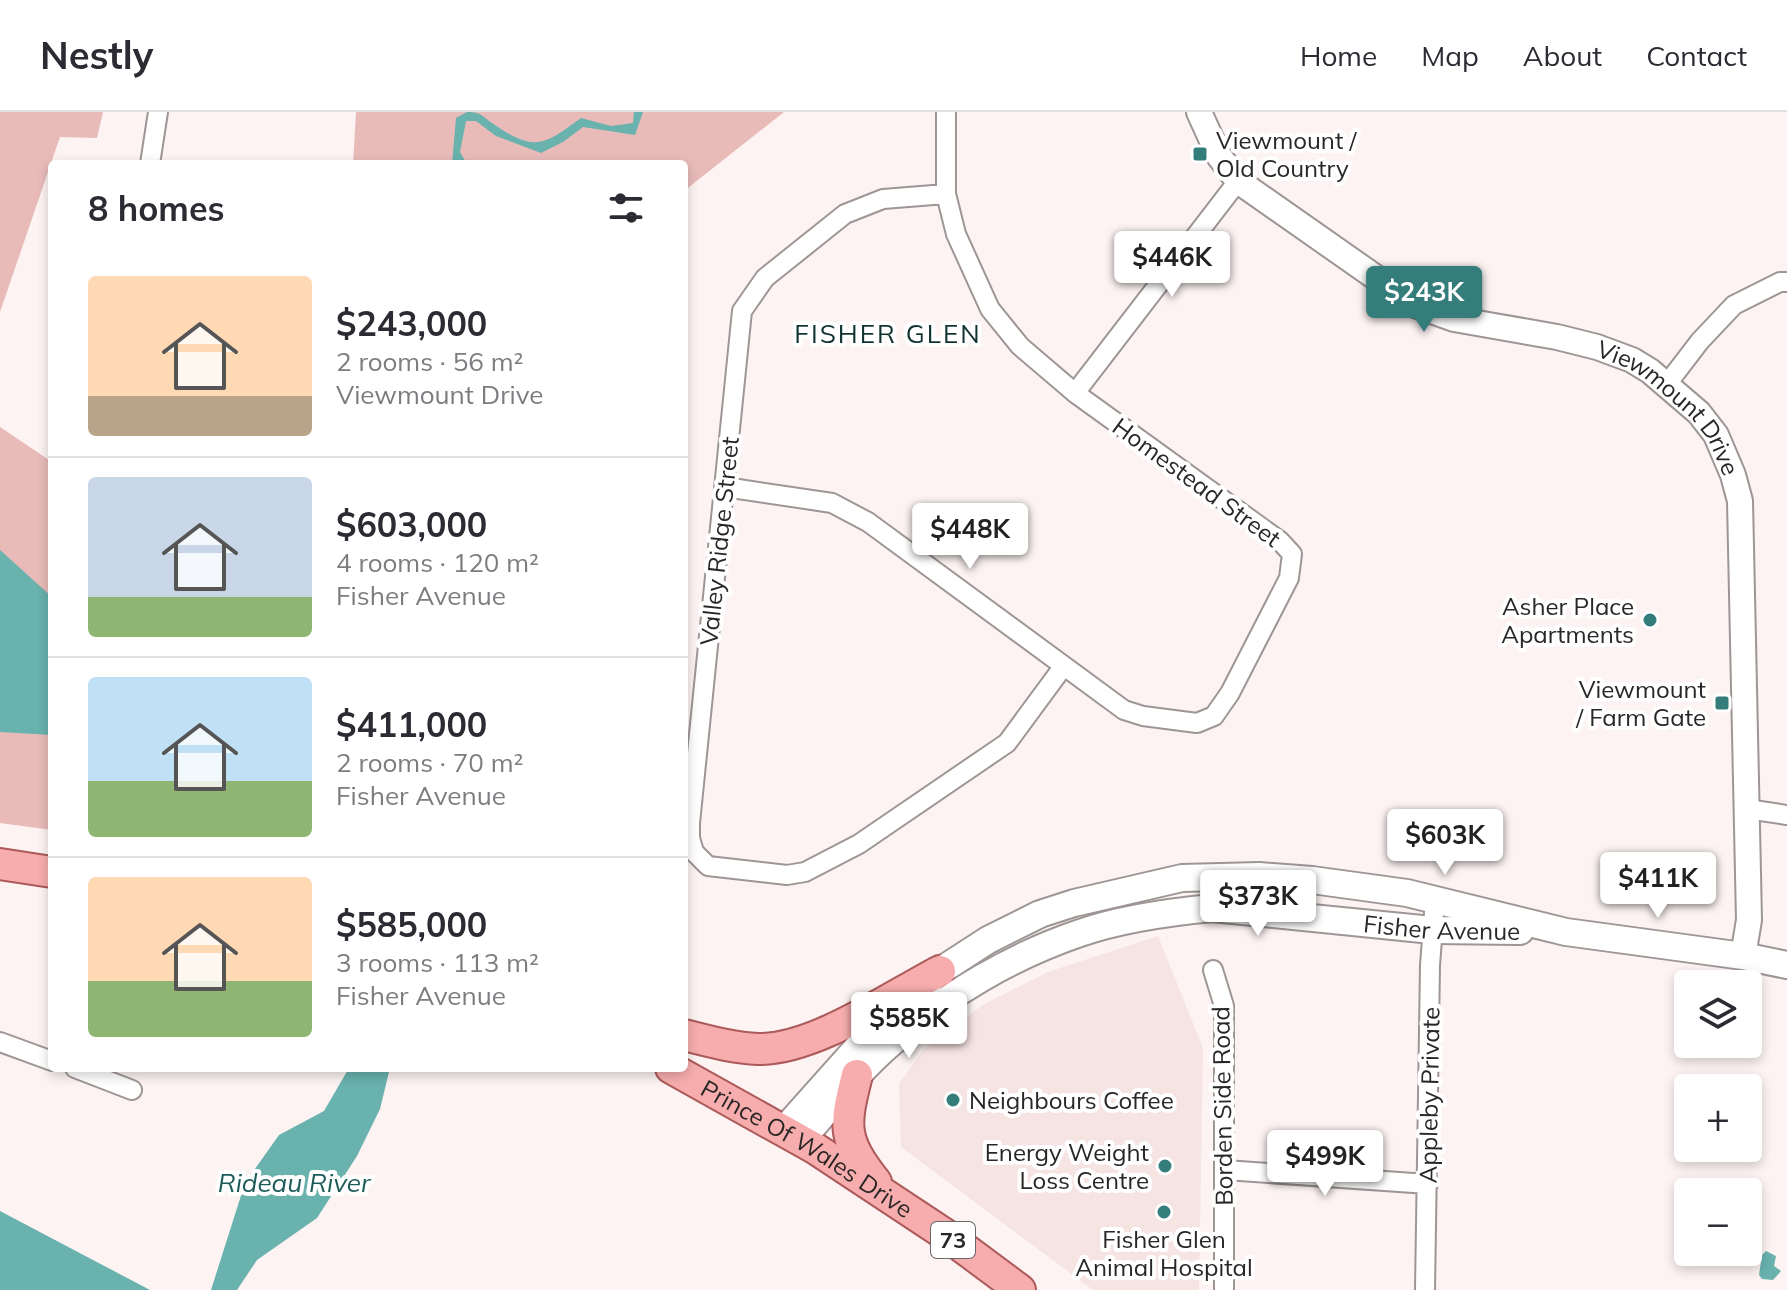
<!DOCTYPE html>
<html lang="en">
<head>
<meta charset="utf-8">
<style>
	body { margin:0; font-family:Mulish,sans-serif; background:#f2f2f3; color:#2b2b33; height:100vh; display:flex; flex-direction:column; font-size:30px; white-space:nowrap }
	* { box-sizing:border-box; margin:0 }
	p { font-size:26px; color:#7c7c81 }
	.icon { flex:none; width:44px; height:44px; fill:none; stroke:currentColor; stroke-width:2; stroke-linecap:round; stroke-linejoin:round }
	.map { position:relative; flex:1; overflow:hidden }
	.side { position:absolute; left:48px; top:48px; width:640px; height:912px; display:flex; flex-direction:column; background:#fff; border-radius:8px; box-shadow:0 4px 12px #0003 }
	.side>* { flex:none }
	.tools { position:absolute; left:1674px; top:858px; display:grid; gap:16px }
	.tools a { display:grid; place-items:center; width:88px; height:88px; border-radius:8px; background:#fff; box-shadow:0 4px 12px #0003; font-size:40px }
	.price { position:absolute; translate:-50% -68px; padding:0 18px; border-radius:8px; background:#fff; color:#222; font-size:26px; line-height:52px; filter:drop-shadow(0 2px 4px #0008) }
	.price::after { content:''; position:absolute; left:50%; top:48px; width:24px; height:18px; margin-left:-12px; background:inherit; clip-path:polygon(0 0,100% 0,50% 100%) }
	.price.selected { background:#357d7a; color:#fff }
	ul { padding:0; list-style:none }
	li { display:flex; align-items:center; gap:24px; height:200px; padding:0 40px }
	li+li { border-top:2px solid #e1e1e2 }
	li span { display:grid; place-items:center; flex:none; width:224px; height:160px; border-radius:8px; color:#555 }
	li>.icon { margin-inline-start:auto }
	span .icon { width:96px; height:96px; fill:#fffc; stroke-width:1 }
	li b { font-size:34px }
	h2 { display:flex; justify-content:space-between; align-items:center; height:96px; padding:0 40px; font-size:34px }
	header { display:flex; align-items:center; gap:48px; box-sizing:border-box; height:112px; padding:0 40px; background:#fff; border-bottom:2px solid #e1e1e2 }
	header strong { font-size:38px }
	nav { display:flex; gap:44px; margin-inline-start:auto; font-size:28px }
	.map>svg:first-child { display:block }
	.built { fill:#f6e4e3 }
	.green { fill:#e8bbb9 }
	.water { fill:#69b2ae }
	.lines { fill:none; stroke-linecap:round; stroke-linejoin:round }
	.minor-casing { stroke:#9e9695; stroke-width:22 }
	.tertiary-casing { stroke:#9e9695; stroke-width:28 }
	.secondary-casing { stroke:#9e9695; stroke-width:30 }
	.primary-casing { stroke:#ac5a5a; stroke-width:34 }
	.minor { stroke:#fff; stroke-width:18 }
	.tertiary { stroke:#fff; stroke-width:24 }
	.secondary { stroke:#fff; stroke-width:26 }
	.primary { stroke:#f7adad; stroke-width:30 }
	.poi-dot { fill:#357d7a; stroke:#fff; stroke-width:3 }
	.labels { text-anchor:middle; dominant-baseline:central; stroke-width:8; stroke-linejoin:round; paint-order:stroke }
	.shield { fill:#fff; stroke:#696767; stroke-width:2 }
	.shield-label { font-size:22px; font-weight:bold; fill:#292626 }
	.poi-label { font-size:24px; fill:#292626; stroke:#fff; text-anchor:end }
	.street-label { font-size:24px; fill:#292626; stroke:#fff }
	.neighbourhood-label { font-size:26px; letter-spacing:2px; fill:#103331; stroke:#fff }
	.water-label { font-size:26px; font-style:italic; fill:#1e5c59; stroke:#fff }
</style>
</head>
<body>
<header>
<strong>Nestly</strong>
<nav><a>Home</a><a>Map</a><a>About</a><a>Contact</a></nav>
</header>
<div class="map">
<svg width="1787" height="1178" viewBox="0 0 1787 1178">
	<rect width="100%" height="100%" fill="#fcf3f2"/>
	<!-- built -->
	<path class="built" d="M1158,824L1203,936L1199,1178H1093L901,1035L899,972L923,938L984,892L1048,860Z"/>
	<!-- green -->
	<path class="green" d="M0,0H103L97,26L60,25L0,200Z
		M356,0H784L684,79V52H353Z
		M0,315L52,350V718L0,711Z"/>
	<!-- water -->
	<path class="water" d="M467,0C483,0 482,5 495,13C536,41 545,32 581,6L611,14L633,11L634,0H643L635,23L583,15L563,30L541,41L496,24L476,9H466L460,40L467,52H452L456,6Z
		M0,438L52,485V623L0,620Z
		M349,956H390L380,997L357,1044L317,1106L257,1148L237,1178H211L245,1071L279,1023L324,999Z
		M0,1099L150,1178H0Z
		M1766,1139L1776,1144L1774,1154L1781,1159L1773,1168L1762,1167L1759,1163L1762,1143Z"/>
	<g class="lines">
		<!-- minor casing -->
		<g class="minor-casing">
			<path id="minor" d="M150,52L158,0
				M946,82L883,87L845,102L765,166L742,199L690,711V726L694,740L708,754L787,763L805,760L859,732L1007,631L1063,555
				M1667,272L1700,229L1734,193L1780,170H1787
				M1075,281L1238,69
				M725,375L832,391L868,410L1124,598L1143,604L1197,611L1214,604L1230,581L1289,466L1292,442L1280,429L1075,281L1020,234L990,197L956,122L946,82V0
				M1747,697L1787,703
				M1213,858L1224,894V1178
				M0,930L52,949
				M75,956L132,978
				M1225,1058L1428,1072
				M1425,1178L1430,853L1435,788"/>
		</g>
		<!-- tertiary casing -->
		<g class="tertiary-casing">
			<g id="tertiary">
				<path id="s1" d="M1199,0L1219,44L1238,69L1415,193L1454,207L1557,225L1597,235L1632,248L1650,259L1699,301L1716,323L1733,363L1740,389L1749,808L1743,844"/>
			</g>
		</g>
		<!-- secondary casing -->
		<g class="secondary-casing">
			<g id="secondary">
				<path d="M784,1018L859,934L940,859L988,828L1040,802L1074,791L1182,766L1259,764L1312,768L1407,781L1566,820L1743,844L1787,853"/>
				<path id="s2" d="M801,1028C830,995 858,959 892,930C946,883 1012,844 1080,821C1120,807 1170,800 1212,796L1432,818L1520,819"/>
			</g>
		</g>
		<!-- primary casing -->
		<g class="primary-casing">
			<g id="primary">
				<path d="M0,752L52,760"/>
				<path d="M684,923C708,929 733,936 758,937C814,938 890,885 940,859"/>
				<path id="s3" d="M671,956L816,1037L946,1123L1020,1178"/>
				<path d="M857,963C844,1014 842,1027 876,1070"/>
			</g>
		</g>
		<!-- minor -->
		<use href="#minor" class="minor"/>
		<!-- tertiary -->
		<use href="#tertiary" class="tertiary"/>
		<!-- secondary -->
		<use href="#secondary" class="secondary"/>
		<!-- primary -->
		<use href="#primary" class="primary"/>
	</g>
	<!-- markers -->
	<g class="poi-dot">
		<rect x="1192" y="34" width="16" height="16" rx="4"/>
		<circle cx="1650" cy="508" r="8"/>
		<rect x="1714" y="583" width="16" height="16" rx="4"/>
		<circle cx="953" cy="988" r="8"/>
		<circle cx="1165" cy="1054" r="8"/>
		<circle cx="1164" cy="1100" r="8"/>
	</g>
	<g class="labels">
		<!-- shield labels -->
		<rect class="shield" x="931" y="1110" width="44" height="36" rx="6"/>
		<g class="shield-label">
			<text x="953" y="1128">73</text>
		</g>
		<!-- poi labels -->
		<g class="poi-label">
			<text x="1216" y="28" text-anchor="start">Viewmount /<tspan x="1216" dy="28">Old Country</tspan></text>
			<text x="1634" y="494">Asher Place<tspan x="1634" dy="28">Apartments</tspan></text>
			<text x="1706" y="577">Viewmount<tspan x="1706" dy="28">/ Farm Gate</tspan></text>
			<text x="969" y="988" text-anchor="start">Neighbours Coffee</text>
			<text x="1149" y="1040">Energy Weight<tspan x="1149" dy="28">Loss Centre</tspan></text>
			<text x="1164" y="1127" text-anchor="middle">Fisher Glen<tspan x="1164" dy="28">Animal Hospital</tspan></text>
		</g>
		<!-- street labels -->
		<g class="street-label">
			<text stroke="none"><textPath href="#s1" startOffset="580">Viewmount Drive</textPath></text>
			<text transform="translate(1197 370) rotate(36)">Homestead Street</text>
			<text transform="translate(719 429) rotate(-84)">Valley Ridge Street</text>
			<text stroke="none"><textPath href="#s2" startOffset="718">Fisher Avenue</textPath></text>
			<text transform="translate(1429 983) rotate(-89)">Appleby Private</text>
			<text transform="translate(1222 994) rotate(-91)">Borden Side Road</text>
			<text stroke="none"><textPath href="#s3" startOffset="158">Prince Of Wales Drive</textPath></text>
		</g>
		<!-- neighbourhood labels -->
		<g class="neighbourhood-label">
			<text x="888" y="221">FISHER GLEN</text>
		</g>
		<!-- water labels -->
		<g class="water-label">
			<text x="294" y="1070">Rideau River</text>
		</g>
	</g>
</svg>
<div class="tools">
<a><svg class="icon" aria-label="layers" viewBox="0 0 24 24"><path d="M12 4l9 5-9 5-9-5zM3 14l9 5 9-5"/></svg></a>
<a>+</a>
<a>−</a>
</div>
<b class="price" style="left:1172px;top:187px">$446K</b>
<b class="price selected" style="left:1424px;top:222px">$243K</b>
<b class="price" style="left:970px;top:459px">$448K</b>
<b class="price" style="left:1445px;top:765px">$603K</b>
<b class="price" style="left:1658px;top:808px">$411K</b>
<b class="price" style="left:1258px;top:826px">$373K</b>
<b class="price" style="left:909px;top:948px">$585K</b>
<b class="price" style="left:1325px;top:1086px">$499K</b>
<section class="side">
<h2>8 homes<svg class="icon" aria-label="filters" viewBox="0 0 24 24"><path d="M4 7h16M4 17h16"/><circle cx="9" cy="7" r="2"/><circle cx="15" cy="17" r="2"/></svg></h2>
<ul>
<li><span style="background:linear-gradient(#ffd9b3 75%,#b9a48a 0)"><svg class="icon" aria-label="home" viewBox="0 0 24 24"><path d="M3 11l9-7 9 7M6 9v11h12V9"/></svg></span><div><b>$243,000</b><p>2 rooms · 56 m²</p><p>Viewmount Drive</p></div></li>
<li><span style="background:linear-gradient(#c9d6e8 75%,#8fb573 0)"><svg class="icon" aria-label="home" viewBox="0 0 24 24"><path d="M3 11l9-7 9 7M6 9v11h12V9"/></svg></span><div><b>$603,000</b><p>4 rooms · 120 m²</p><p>Fisher Avenue</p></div></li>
<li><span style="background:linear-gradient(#bfe0f5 65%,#8fb573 0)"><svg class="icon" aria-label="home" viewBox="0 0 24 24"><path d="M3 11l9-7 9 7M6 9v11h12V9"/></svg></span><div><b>$411,000</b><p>2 rooms · 70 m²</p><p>Fisher Avenue</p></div></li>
<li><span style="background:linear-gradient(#ffd9b3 65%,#8fb573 0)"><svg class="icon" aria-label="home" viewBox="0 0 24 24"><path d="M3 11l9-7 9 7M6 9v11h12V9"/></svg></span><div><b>$585,000</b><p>3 rooms · 113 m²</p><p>Fisher Avenue</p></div></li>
</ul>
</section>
</div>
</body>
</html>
